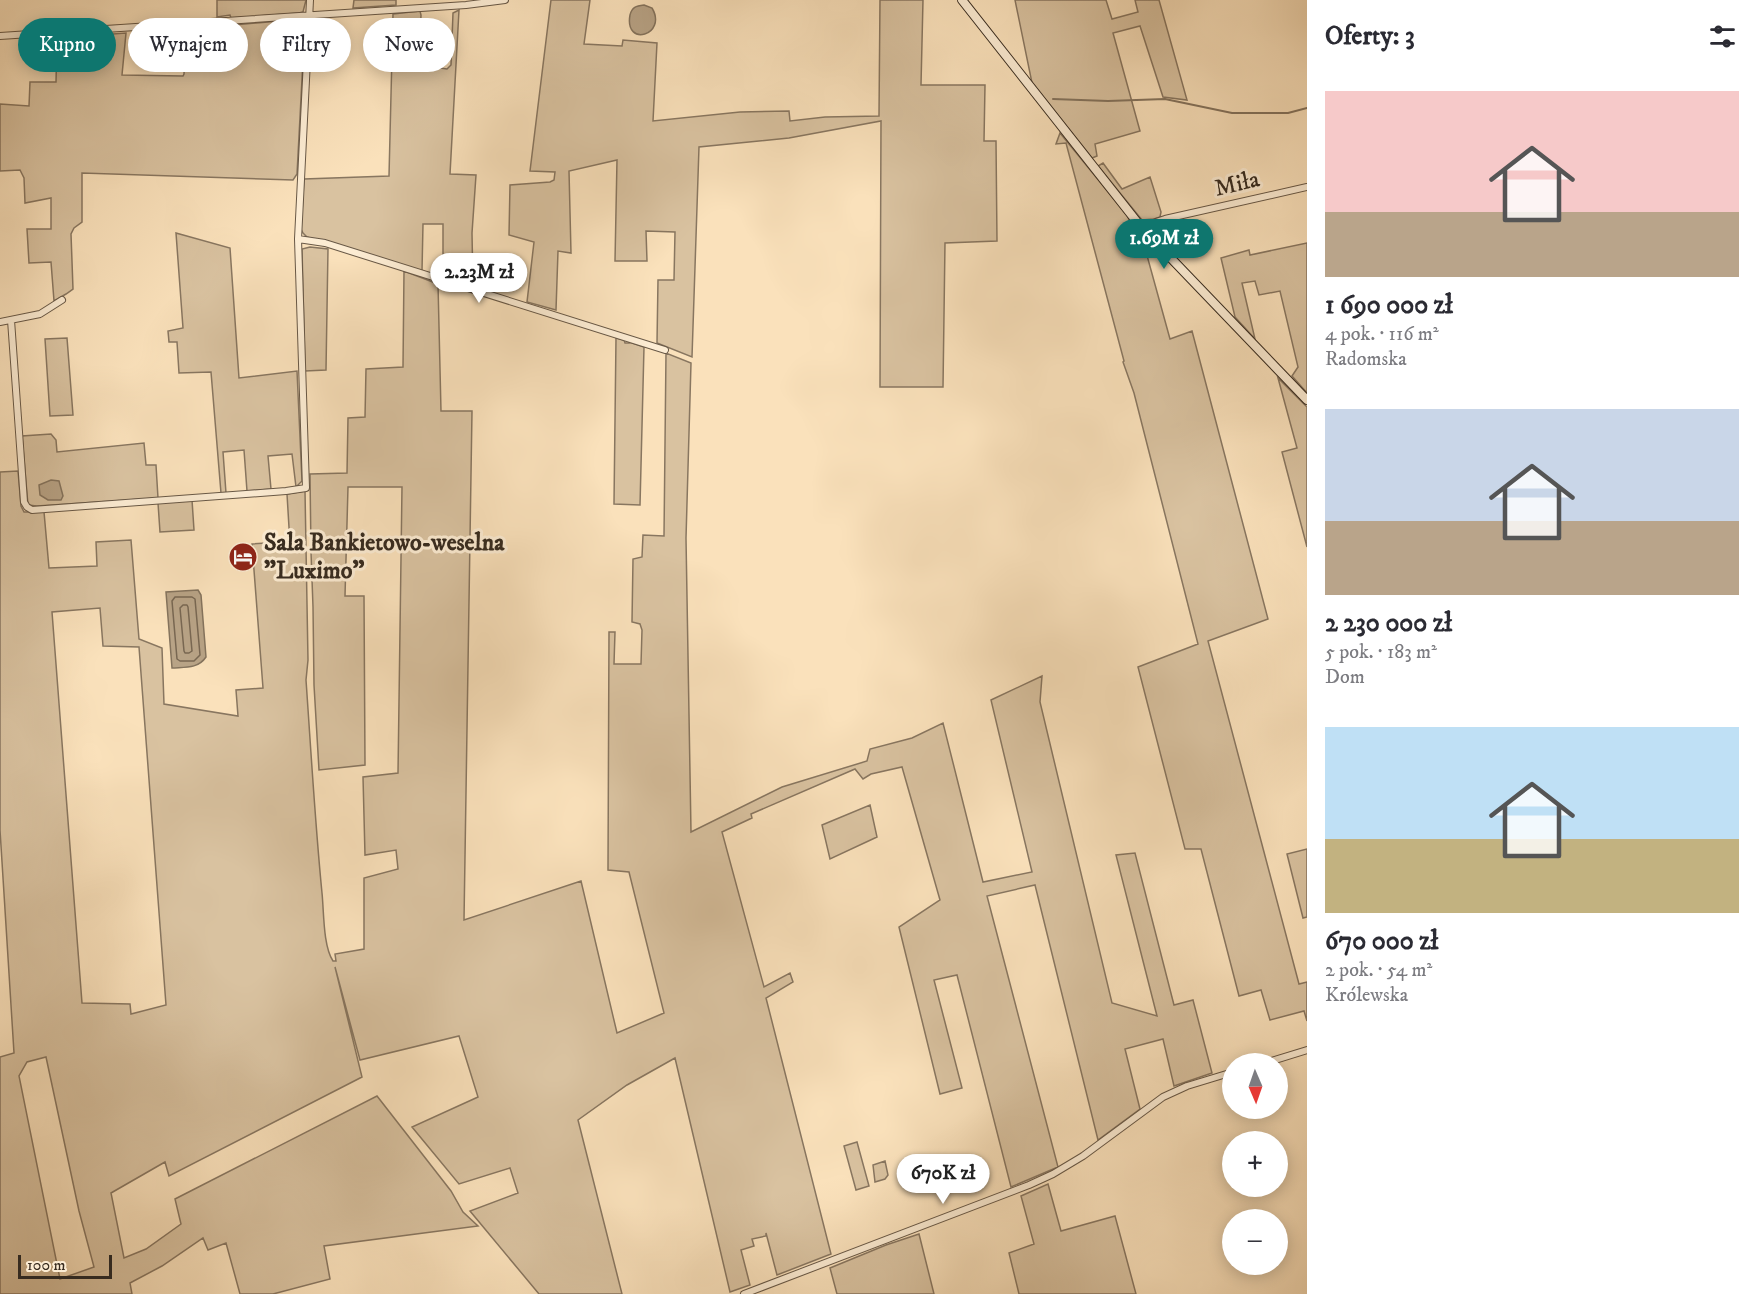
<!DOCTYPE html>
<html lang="pl">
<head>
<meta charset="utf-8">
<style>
	body { margin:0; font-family:"IM FELL DW Pica",serif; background:#f7f7f7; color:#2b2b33; height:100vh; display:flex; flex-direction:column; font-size:22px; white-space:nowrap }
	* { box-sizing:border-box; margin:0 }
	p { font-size:20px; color:#7c7c81 }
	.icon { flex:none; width:33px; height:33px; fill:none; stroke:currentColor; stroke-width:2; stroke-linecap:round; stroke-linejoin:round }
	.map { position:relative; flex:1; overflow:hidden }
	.drawer { display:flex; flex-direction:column; background:#fff; width:450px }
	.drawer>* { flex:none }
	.top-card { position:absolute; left:18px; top:18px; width:570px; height:54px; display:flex; gap:12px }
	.needle { width:39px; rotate:178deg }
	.buttons { position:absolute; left:1222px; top:1053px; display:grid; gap:12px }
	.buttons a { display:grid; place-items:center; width:66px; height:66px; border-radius:50%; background:#fff; box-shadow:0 3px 15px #0003; font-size:30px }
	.scale { position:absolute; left:18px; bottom:15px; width:94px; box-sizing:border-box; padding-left:6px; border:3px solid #372b1f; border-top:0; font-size:16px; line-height:21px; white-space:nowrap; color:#372b1f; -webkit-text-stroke:4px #fcecd3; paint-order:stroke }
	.price { position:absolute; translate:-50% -51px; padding:0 14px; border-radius:21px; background:#fff; color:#222; font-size:20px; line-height:39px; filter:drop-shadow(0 2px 3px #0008) }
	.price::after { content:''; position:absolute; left:50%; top:36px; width:18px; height:14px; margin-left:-9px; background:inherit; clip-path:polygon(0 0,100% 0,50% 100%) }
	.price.active { background:#0f766e; color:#fff }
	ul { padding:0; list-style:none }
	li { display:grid; align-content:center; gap:12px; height:318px; padding:0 18px }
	li span { display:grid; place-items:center; height:186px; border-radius:0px; color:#555 }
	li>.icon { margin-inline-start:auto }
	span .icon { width:108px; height:108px; fill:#fffc; stroke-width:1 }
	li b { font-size:26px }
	h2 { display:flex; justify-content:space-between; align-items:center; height:72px; padding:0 18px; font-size:26px }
	.pill { padding:0 21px; border-radius:27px; background:#fff; box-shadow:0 3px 15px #0003; font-size:21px; line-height:54px }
	.pill.active { background:#0f766e; color:#fff }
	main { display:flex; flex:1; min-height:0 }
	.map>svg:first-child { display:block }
	.green { fill:#d9c2a0; stroke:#887660; stroke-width:1.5; fill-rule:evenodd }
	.water { fill:#b8a386; stroke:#84735d; stroke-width:1.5 }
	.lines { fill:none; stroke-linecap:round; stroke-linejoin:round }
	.shore { stroke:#786752; stroke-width:1.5 }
	.stream { stroke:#84735d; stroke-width:2 }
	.street-casing { stroke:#685846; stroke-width:8 }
	.secondary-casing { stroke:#372b1f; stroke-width:10 }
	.street { stroke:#fcecd3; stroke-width:6 }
	.secondary { stroke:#fcecd3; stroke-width:8 }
	.labels { text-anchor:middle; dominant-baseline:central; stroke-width:6; stroke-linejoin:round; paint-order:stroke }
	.street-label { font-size:24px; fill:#372b1f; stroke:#fcecd3 }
	.poi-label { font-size:24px; font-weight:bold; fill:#372b1f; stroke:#fcecd3; text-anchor:start }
</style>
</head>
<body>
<main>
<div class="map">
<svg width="1307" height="1294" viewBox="0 0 1307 1294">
	<rect width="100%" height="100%" fill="#fae1bb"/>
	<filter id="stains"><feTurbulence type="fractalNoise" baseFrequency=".00333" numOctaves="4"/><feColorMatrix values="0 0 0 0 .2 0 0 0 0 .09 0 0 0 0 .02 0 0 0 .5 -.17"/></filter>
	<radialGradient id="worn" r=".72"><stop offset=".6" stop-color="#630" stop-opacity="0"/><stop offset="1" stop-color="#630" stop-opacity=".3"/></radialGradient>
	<!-- green -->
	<path class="green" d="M217,0H306L303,12L299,13L231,18L230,15L217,17Z
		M354,0H396V5L353,8Z
		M551,0H590L584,44L622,46L623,40L657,43L653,121L740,112L789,111L790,121L825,117L879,116L880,0H923L921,85H985L984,141H996L997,241L945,243L943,387H880L881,121L789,138L699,147L692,357L657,343L658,280H674L675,232L646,231L647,261H615L617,160L569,171L571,253L558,251L556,310L527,302L534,242L509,235L510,185L550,182L554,180L555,172L530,171Z
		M1015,0H1106L1112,19L1138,12L1135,0H1159L1187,100L1163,97L1140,26L1113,33L1140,131L1095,144L1097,156L1092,158L1032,83Z
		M459,10L450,174L476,175L472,233L473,286L443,277V224H423L422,271L307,237L303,233L301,229L304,179L389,176L393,14L420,11L421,15L419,65L447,69L451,65L453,13Z
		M302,19L305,22L297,174L293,180L82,173V222L74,228L71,234L73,289L66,294L54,301L51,262L29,263L27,229H51V198L25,203L24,178L20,170L0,171V104L29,106L30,82H56L57,38L126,33L122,75L183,76L184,74L186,29Z
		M1060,133L1127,215L1130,222L1143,241L1170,339L1192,331L1268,619L1208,641L1299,984L1307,982V1021L1304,1011L1270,1020L1261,990L1239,996L1201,849H1185L1138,667L1198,644L1134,393L1123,362L1124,361L1066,143L1056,144Z
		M1103,163L1122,189L1150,177L1161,212L1160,217L1154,219L1142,220L1098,166Z
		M176,233L230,248L239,378L297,371L302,481L296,487L292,454L268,456L271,489L247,491L244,450L223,452L226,493H221L211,372L179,373L177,342H169L168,331L183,328Z
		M1307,243V393L1292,376L1298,367L1280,291L1259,295L1255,281L1242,283L1255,339L1235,317L1221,258L1249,250L1250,255Z
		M310,247L328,249L326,370L305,371L302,249Z
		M404,271L438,284L441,411H472L464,920L581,881L617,1033L664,1013L629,872L608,870L609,632H615L614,664H641L642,630L640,624L632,622L633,559L642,557L643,535L664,536L666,353L691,363L686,538L691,832L782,787L867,761L870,749L912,738L943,723L983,882L1032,872L991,700L1042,676L1040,702L1112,1003L1157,1016L1116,855L1135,853L1174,1005L1193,1000L1212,1073L1174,1086L1163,1039L1125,1049L1140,1109L1098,1140L1035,885L987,896L1058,1167L1011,1187L957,975L934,980L962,1088L940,1094L899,927L940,900L902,767L871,774L863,779L855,769L751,814L752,818L722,832L764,987L790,973L793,982L766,998L831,1254L777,1275L766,1233V1236L752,1239L754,1246L741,1250L750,1285L730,1292L675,1058L627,1085L578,1120L622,1294H539L470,1211L518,1193L510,1168L459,1184L412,1127L478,1097L459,1036L360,1060L335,967L362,1077L169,1176L165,1162L111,1193L124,1258L146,1249L181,1224L175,1199L377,1096L451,1191L463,1212L478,1226L324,1246L330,1279L273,1294H240L226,1243L208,1250L203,1238L162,1266L130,1283L132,1294H0V1057L14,1053L0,830V472L18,471L21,506L24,512H44L49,568L97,566L96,542L131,540L139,639L162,648L164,704L238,716L236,690L263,688L252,544L283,542L284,544H290L287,494L305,491L308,660L306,680C311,751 315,822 322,893C324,912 323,946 333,961H336L335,954L364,949V878L398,869L396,850L365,855L363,777L398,773L402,487H348L345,596H364L365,765L319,770L314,685L313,607L311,552L310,474L347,473L348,418L365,417L366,369L403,367ZM100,608L103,646L139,647L166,1005L131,1014L130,1004L82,1003L52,612ZM46,1057L79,1211L94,1267L60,1279L19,1076L27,1062Z
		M67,338L73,415L50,416L45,339Z
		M616,338L624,340L625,343H629V342L644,347L640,505L614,504Z
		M1278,378L1307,407V547L1282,452L1297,448Z
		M51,434L56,440L57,452L144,443L146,465H156L158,498L37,506L28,505L22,436Z
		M192,500L194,530L160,532L158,503Z
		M870,805L877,837L830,859L822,825Z
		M1307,849V917L1303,918L1287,854Z
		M857,1142L869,1186L856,1190L844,1146Z
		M885,1161L888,1175L885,1179L875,1182L873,1165Z
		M1048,1184L1061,1231L1115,1216L1136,1294H1019L1009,1253L1034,1244L1021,1196Z
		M919,1234L934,1294H837L830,1268L886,1245Z"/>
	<!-- water -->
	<path class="water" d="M644,5L652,8C668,35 624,48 630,15C632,7 636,6 644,5Z
		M51,480L59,481L63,496L61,500H48L40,495L39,485Z
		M198,590L201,595L206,657C198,669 185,667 172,668L166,592Z"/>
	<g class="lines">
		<!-- shore -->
		<path class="shore" d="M175,597H192L195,599L200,655L194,661H180L177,659L172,601Z
			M183,605H187L188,607L192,651L189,653H185L184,651L180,608Z"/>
		<!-- stream -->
		<path class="stream" d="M1053,99L1108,101L1165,99L1232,113H1288L1307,108"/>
		<!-- street casing -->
		<g class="street-casing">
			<path id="street" d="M0,36L466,5L505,0
				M1141,227L1165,219L1307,187
				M298,239L325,243L665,350
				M11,320L24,502L27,507L32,510L286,491L306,488L298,239L310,0
				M0,322L40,314L62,300
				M1262,1064L1307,1050
				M744,1294L1029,1185L1053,1174L1083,1156L1163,1097L1187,1086L1233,1072"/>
		</g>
		<!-- secondary casing -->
		<g class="secondary-casing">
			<path id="secondary" d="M962,0L1141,227L1307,400"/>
		</g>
		<!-- street -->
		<use href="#street" class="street"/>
		<!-- secondary -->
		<use href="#secondary" class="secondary"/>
	</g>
	<!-- icons -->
	<defs>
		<g id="hotel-disc" transform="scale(1.5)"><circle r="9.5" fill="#8f2418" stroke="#fcecd3"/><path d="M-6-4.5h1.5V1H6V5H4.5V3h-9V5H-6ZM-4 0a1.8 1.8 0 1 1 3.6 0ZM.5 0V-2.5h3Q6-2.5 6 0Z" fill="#fff"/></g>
	</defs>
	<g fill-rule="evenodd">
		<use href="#hotel-disc" x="243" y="557"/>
	</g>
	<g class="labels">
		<!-- street labels -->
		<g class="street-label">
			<text transform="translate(1237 184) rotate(-13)">Miła</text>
		</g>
		<!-- poi labels -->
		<g class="poi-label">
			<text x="264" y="543">Sala Bankietowo-weselna<tspan x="264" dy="28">"Luximo"</tspan></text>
		</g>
	</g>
	<rect width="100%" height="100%" filter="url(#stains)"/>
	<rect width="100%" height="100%" fill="url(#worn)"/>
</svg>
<div class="buttons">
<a><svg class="needle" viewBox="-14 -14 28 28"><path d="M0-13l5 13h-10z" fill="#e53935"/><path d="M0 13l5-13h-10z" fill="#7c7c81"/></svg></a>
<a>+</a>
<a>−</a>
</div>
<div class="scale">100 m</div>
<b class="price active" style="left:1164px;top:270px">1.69M zł</b>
<b class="price" style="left:479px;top:304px">2.23M zł</b>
<b class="price" style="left:943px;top:1205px">670K zł</b>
<div class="top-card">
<a class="pill active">Kupno</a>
<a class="pill">Wynajem</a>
<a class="pill">Filtry</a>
<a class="pill">Nowe</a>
</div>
</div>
<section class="drawer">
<h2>Oferty: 3<svg class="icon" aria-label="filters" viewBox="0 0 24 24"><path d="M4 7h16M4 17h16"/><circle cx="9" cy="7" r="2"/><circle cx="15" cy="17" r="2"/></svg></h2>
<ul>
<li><span style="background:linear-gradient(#f6c9c9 65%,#b9a48a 0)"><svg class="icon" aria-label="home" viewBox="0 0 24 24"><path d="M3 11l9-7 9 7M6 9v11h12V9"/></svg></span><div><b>1 690 000 zł</b><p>4 pok. · 116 m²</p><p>Radomska</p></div></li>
<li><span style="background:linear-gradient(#c9d6e8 60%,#b9a48a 0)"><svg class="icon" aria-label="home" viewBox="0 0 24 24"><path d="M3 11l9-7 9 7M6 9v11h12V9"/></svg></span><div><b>2 230 000 zł</b><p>5 pok. · 183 m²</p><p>Dom</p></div></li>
<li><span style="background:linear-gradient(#bfe0f5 60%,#c2b280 0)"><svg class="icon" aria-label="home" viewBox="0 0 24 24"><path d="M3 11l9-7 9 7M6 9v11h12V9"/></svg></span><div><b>670 000 zł</b><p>2 pok. · 54 m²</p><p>Królewska</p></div></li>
</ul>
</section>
</main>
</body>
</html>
